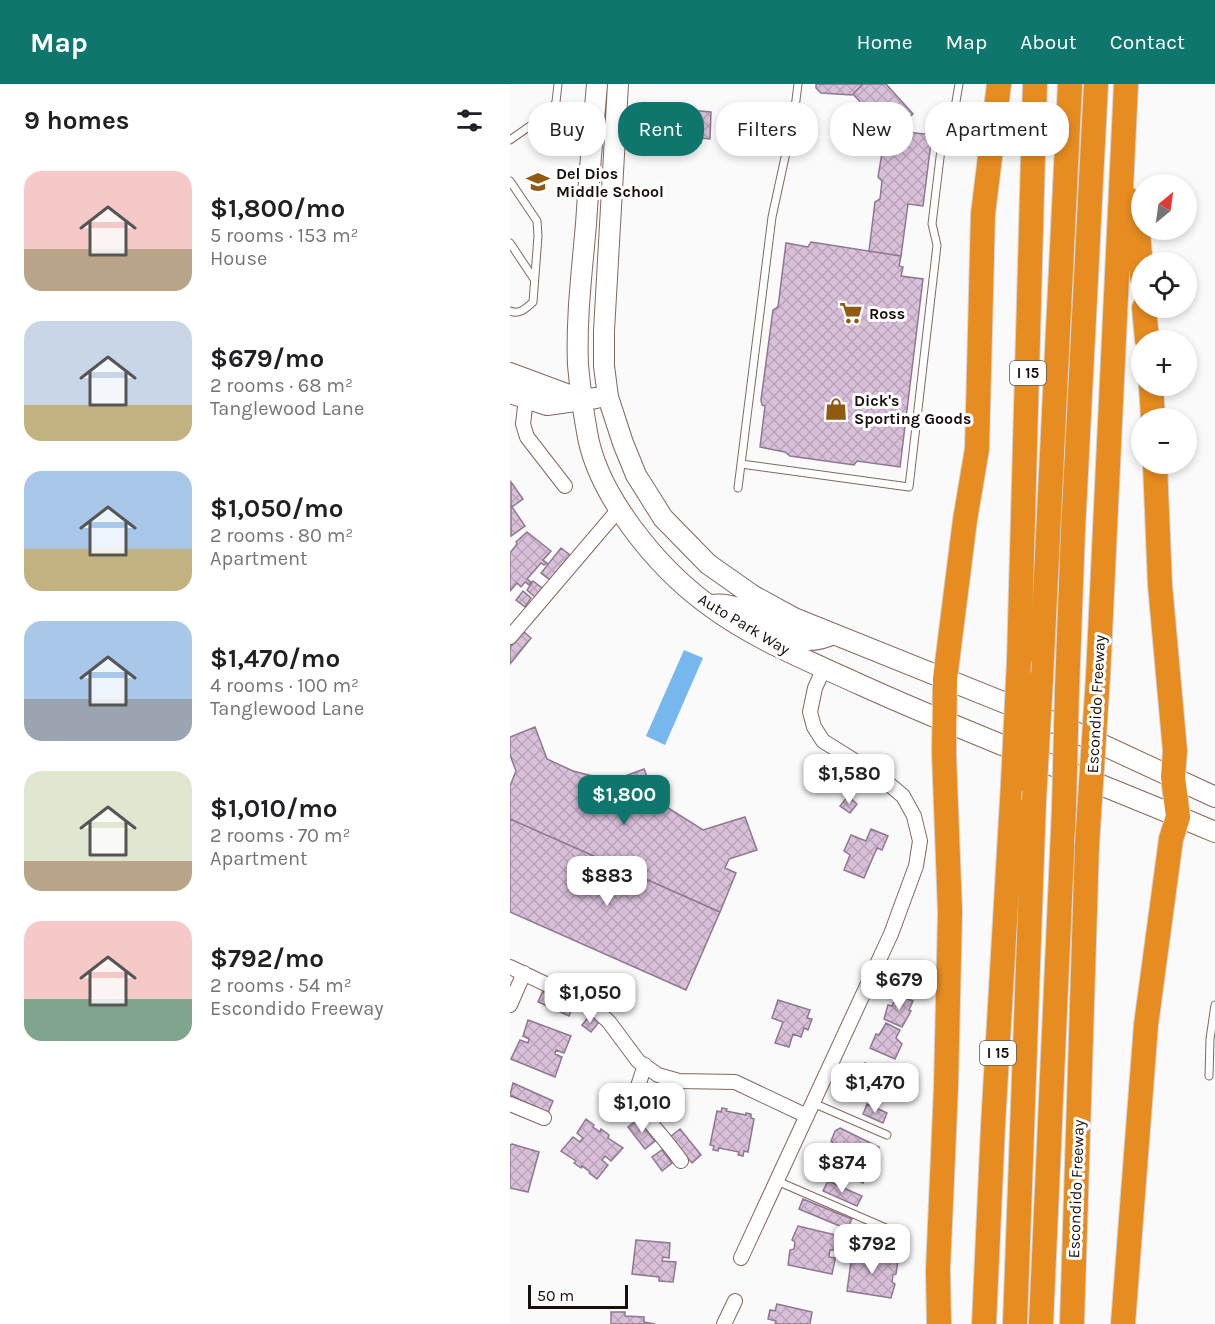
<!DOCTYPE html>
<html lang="en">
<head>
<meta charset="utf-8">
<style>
	body { margin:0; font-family:Karla,sans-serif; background:#f2f2f2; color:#202124; height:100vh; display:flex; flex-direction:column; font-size:22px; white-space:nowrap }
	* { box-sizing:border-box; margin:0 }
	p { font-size:20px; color:#757577 }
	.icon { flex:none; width:33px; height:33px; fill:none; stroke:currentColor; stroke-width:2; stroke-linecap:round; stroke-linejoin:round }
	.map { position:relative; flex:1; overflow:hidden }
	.sheet { display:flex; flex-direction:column; background:#fff; width:510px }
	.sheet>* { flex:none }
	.top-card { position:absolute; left:18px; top:18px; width:570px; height:54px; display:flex; gap:12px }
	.needle { width:39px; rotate:29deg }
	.controls { position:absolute; left:621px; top:90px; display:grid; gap:12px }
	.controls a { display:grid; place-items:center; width:66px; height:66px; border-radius:50%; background:#fff; box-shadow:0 3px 9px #0003; font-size:30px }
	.scale { position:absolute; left:18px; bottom:15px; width:100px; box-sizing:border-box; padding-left:6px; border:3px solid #190e09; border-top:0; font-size:16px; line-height:21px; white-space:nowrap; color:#190e09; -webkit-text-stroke:4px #fff; paint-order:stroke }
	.price { position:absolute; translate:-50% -51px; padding:0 14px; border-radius:12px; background:#fff; color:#222; font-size:20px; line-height:39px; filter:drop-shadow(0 2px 3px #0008) }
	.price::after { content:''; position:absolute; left:50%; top:36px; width:18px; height:14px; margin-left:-9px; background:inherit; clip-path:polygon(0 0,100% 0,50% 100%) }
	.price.current { background:#0f766e; color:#fff }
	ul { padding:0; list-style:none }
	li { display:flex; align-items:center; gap:18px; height:150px; padding:0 24px }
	li span { display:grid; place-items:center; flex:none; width:168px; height:120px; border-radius:18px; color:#555 }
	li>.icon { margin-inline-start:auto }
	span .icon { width:72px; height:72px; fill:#fffc; stroke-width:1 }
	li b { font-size:26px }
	h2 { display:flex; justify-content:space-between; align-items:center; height:72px; padding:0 24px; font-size:26px }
	.chip { padding:0 21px; border-radius:24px; background:#fff; box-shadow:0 3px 9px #0003; font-size:21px; line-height:54px }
	.chip.current { background:#0f766e; color:#fff }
	header { display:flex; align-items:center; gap:36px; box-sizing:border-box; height:84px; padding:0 30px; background:#0f766e; color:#fff }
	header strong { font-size:28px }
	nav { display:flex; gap:33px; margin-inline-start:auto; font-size:21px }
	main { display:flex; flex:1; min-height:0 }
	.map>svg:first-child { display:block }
	.water { fill:#76b7ed }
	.building { fill:url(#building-cross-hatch); stroke:#8e7890; stroke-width:1.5 }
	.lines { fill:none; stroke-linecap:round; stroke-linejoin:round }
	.lane-casing { stroke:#85675a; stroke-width:9 }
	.street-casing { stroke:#85675a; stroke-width:16 }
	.secondary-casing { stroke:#85675a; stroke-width:22 }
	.highway-casing { stroke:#d6d4d3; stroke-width:26 }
	.lane { stroke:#fff; stroke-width:7 }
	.street { stroke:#fff; stroke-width:14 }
	.secondary { stroke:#fff; stroke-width:20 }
	.highway { stroke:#e68c20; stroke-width:24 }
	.highway-bridge-casing { stroke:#d6d4d3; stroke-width:26; stroke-linecap:butt }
	.highway-bridge { stroke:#e68c20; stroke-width:24 }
	.labels { text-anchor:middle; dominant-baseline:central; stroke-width:6; stroke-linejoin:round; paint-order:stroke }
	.shield { fill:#fff; stroke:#5e5653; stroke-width:1.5 }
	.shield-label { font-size:15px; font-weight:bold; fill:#190e09 }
	.poi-label { font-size:16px; font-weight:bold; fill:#190e09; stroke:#fff; text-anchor:start }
	.street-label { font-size:16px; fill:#190e09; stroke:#fff }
</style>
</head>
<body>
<header>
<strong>Map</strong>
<nav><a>Home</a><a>Map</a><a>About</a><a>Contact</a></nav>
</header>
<main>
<section class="sheet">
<h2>9 homes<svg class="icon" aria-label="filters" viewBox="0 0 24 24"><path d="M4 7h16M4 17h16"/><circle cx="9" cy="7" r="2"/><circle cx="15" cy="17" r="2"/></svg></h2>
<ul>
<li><span style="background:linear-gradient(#f6c9c9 65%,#b9a48a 0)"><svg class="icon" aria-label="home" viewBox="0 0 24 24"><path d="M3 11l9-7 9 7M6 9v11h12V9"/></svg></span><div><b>$1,800/mo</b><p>5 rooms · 153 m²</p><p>House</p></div></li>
<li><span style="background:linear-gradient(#c9d6e8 70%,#c2b280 0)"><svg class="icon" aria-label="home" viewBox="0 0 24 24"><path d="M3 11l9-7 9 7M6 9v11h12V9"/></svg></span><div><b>$679/mo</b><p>2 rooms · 68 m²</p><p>Tanglewood Lane</p></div></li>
<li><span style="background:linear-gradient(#a9c7e8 65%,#c2b280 0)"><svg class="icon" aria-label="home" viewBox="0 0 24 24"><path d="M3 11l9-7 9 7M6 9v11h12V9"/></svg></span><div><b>$1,050/mo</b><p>2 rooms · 80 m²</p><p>Apartment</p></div></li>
<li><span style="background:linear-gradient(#a9c7e8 65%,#9aa5b1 0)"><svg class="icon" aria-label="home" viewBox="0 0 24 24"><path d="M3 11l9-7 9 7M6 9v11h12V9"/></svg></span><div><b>$1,470/mo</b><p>4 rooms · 100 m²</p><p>Tanglewood Lane</p></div></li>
<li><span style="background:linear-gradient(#dfe7d0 75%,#b9a48a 0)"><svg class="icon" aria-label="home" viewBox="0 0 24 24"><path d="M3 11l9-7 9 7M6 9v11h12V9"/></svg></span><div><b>$1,010/mo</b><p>2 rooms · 70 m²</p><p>Apartment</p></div></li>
<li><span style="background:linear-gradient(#f6c9c9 65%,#7fa58c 0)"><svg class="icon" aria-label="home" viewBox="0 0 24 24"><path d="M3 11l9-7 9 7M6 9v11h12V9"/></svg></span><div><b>$792/mo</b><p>2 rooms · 54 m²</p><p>Escondido Freeway</p></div></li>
</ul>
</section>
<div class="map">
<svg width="705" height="1240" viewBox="0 0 705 1240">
	<defs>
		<pattern id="building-cross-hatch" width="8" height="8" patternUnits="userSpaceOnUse" patternTransform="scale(1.5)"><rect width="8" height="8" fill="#d9c0da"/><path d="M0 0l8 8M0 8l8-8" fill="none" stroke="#baa4ba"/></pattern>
	</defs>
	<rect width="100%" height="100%" fill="#fafafa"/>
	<!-- water -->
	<path class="water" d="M174,566L193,574L155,661L136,652Z"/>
	<!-- building -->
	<path class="building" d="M306,0H353L342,11L311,9L306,4Z
		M353,0H376L403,30L387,44L374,45L343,10Z
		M136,22L201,28L200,55L191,54V59L162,57V62L138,60V55H134Z
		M388,47L422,51L413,122L398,120L391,172L359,167L365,118L370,115L372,97L368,93L375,51Z
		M301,158L391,172L389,182L393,183L391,192L413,195L390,383L347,377L344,381L280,372L275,368L250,363L255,322L252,321L251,316L263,226L268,223L276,159L298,163Z
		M1,398L13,415L2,423L15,442L1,452Z
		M17,448L41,467L33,476L37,479L34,481L31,479L17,495L21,498L19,501L15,498L11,503L7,499L0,507V469L7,460L6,458Z
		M51,464L60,471L40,496L31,489Z
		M23,497L32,504L25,513L17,506Z
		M13,507L21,514L15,523L6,516Z
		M13,547L21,554L0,580V563Z
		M25,643L37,675L63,687L125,703L193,746L235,733L247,766L219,775L215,784L226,789L210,828L0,735V702L6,687L0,671V653Z
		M134,685L146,716L125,703L101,697Z
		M338,712L347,720L340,729L330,722Z
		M0,735L210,828L176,906L0,828Z
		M361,745L378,752L372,766L367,764L354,794L334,786L340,771L334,767L341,751L356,757Z
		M33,907L64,920L59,932L28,918Z
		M387,911L403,917L399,926L401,927L392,943L374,935L378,921L382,922Z
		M268,916L300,926L297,934L302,935L298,946L294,944L291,953L283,950L279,963L265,959L273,938L262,934Z
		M80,931L89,938L81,948L72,941Z
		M18,936L61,952L54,969L46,966L45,970L52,973L45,993L1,975L10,956L18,959L19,955L13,952Z
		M376,939L390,946L386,954L392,960L385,975L360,964L366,950L369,951Z
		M355,979L380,991L369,1015L345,1006L351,994L347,993Z
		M3,999L43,1017L38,1029L0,1011Z
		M357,1020L377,1029L373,1039L353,1030Z
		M212,1024L217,1025L216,1027L236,1031V1029L241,1030V1034L244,1035L238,1068L234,1067L233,1072L228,1071L229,1068L209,1064L208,1067L203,1066L204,1062L200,1061L207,1027L211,1028Z
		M76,1035L84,1041L83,1043L90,1048L91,1045L99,1051L98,1054L113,1064L101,1077L95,1072L92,1076L98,1081L87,1095L79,1089L80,1088L72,1082L71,1084L64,1079L66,1077L51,1067L63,1053L70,1058L73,1054L67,1049Z
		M128,1035L145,1057L135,1065L118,1043Z
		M330,1044L369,1063L364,1076L356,1074L354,1081L360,1085L353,1099L312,1080L317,1066L321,1067L324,1060L321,1057L325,1047Z
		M170,1045L191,1071L182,1079L160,1053Z
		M2,1060L29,1068L18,1108L0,1104V1061Z
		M152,1066L162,1079L152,1087L142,1073Z
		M318,1097L352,1112L347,1122L313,1107Z
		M293,1115L342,1135L337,1145L289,1125Z
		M288,1142L330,1152L328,1166H320L319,1173L325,1174V1176L322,1190L278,1181L280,1166L284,1165L285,1158L282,1156L284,1151Z
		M126,1156L160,1159L159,1174L153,1173L152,1177L166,1178L163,1198L149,1197V1193L122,1190Z
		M346,1168L388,1176L386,1190L383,1191L382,1198L385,1200L381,1214L337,1207L341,1178L344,1169Z
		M267,1220L302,1228L300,1240H265L266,1237L258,1235L260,1226L265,1227Z
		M101,1228H115V1232L134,1233V1238L145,1240H101Z"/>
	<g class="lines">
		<!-- lane casing -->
		<g class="lane-casing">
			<path id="lane" d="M0,56L40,28L46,18L48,0
				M0,97L27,137L28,152L23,218C16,224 10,231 0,227
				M0,159L24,195
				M231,380L399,403L427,161L422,140L432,57L442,41L449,0
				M228,404L262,133L284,32L288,0
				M699,992L700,955L705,921
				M303,1019L377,1051
				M267,1097L385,1148"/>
		</g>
		<!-- street casing -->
		<g class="street-casing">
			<path id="street" d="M16,314L13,340L17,353L55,402
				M0,553L109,425
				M0,883L82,922L99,938L128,977L148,991L169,997L225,998L297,1032
				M0,921L14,889
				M135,981L127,1005L126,1020C140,1040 157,1057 171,1077
				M0,1020L34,1034
				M231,1174L381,850L406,782L410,757L404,732L393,712L369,692L313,657L304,643L300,628L305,604L314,584
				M214,1240L225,1217"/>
		</g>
		<!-- secondary casing -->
		<g class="secondary-casing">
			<path id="secondary" d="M87,0C83,47 79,94 76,140C72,187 66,234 68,281C70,303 73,326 77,348C87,411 147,483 197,520C243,555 299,577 351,601C468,654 588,698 705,748
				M108,0L94,247V282L98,313L113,359L126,391L153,434L198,480L242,511L284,534L550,641L705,713
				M0,289L70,315
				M0,309L37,321L86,314
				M201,521C248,514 272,575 323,550"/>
		</g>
		<!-- highway casing -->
		<g class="highway-casing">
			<path id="highway" d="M618,115L628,149L632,193
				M634,224L637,256
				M641,302L643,334
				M509,577L525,0
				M588,593L616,0
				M531,595L560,0
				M557,606L563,447L586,0
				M429,1240L428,1186L436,1003L440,828L434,669L435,595L455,436L467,365L473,130L489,0
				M474,1240L483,1042L503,699
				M505,1240L524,717
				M531,1240L554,724
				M562,1240L577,761
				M613,1240L636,941L661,755L668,733L663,693L665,667L650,501L645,380"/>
		</g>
		<!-- lane -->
		<use href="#lane" class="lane"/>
		<!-- street -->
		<use href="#street" class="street"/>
		<!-- secondary -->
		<use href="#secondary" class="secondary"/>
		<!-- highway -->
		<use href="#highway" class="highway"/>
		<!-- highway-bridge casing -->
		<g class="highway-bridge-casing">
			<path id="highway-bridge" d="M503,699L509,577
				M524,717L531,595
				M554,724L557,606
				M577,761L588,593"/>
		</g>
		<!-- highway-bridge -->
		<use href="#highway-bridge" class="highway-bridge"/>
	</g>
	<!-- icons -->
	<defs>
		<g id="school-bare" transform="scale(1.8)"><path d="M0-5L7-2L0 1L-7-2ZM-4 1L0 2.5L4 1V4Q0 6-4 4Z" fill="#915a12" stroke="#fff" stroke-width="2.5" paint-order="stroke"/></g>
		<g id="supermarket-bare" transform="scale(1.8)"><path d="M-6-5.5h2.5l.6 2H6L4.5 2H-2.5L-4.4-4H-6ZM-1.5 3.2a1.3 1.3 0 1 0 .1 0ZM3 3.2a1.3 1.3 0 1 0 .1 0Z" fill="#915a12" stroke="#fff" stroke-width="2.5" paint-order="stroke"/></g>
		<g id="shop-bare" transform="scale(1.8)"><path d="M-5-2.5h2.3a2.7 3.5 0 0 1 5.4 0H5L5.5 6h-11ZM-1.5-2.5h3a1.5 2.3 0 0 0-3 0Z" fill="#915a12" stroke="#fff" stroke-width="2.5" paint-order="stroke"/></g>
	</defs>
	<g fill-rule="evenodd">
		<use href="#school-bare" x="28" y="98"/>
		<use href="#supermarket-bare" x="341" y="229"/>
		<use href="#shop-bare" x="326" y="325"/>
	</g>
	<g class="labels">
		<!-- shield labels -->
		<g class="shield">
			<rect x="500" y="277" width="36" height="24" rx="4.5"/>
			<rect x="470" y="957" width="36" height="24" rx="4.5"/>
		</g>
		<g class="shield-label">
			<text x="518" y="289">I 15</text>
			<text x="488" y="969">I 15</text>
		</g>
		<!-- poi labels -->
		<g class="poi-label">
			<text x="46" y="89">Del Dios<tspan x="46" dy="18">Middle School</tspan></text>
			<text x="359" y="229">Ross</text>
			<text x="344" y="316">Dick's<tspan x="344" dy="18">Sporting Goods</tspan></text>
		</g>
		<!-- street labels -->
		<g class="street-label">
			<text transform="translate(234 540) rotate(31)">Auto Park Way</text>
			<text transform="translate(586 620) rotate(-87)">Escondido Freeway</text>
			<text transform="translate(566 1105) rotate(-88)">Escondido Freeway</text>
		</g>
	</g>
</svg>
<div class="controls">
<a><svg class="needle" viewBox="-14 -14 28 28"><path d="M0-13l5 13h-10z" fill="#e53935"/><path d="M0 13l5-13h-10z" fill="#757577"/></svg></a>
<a><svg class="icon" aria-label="locate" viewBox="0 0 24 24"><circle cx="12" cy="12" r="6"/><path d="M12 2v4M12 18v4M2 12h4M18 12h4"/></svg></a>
<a>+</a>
<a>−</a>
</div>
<div class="scale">50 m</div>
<b class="price" style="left:339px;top:721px">$1,580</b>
<b class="price current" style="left:114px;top:742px">$1,800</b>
<b class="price" style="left:97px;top:823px">$883</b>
<b class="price" style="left:389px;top:927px">$679</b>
<b class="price" style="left:80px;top:940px">$1,050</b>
<b class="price" style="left:365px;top:1030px">$1,470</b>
<b class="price" style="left:132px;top:1050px">$1,010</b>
<b class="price" style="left:332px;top:1110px">$874</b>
<b class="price" style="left:362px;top:1191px">$792</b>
<div class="top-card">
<a class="chip">Buy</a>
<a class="chip current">Rent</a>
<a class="chip">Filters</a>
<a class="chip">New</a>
<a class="chip">Apartment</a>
</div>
</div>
</main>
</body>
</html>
